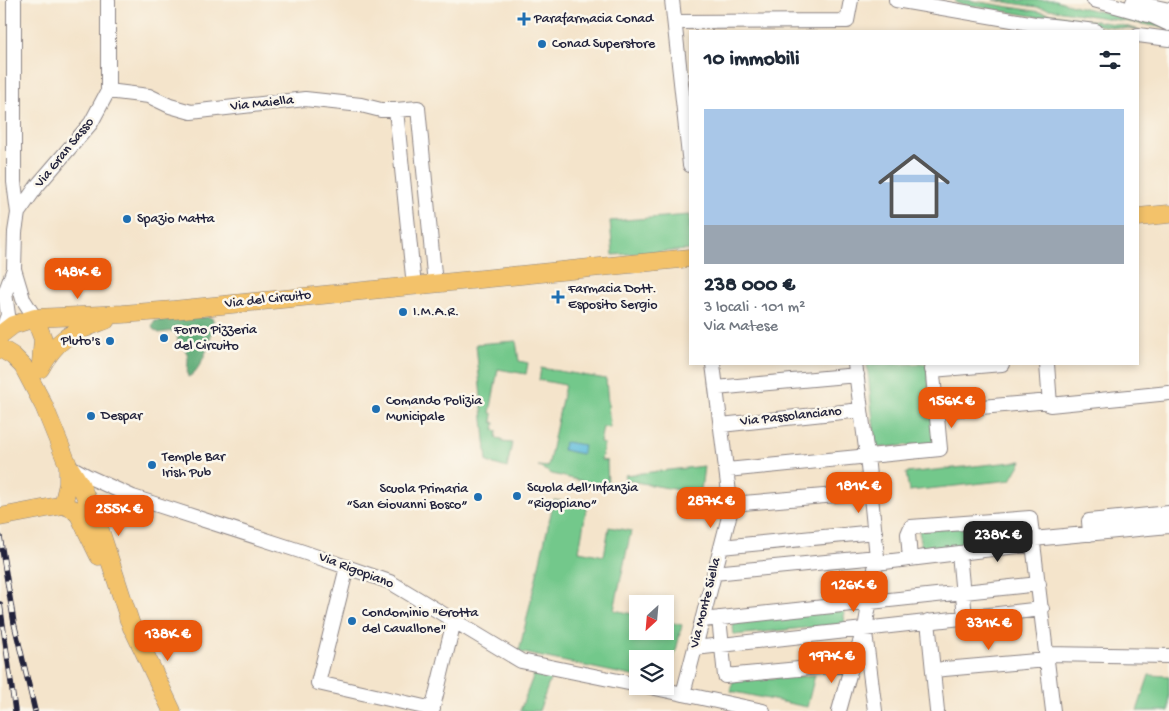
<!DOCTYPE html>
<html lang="it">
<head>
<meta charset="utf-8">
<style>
	body { margin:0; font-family:"Gochi Hand",sans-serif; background:#f2f2f3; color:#1f2937; height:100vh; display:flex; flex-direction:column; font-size:19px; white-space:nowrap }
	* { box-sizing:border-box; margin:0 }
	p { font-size:16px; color:#747a83 }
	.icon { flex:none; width:28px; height:28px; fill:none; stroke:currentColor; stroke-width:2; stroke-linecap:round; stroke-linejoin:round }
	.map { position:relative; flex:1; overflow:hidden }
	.side { position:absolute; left:689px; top:30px; width:450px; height:335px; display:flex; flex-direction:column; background:#fff; border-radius:0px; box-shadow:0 2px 8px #0003 }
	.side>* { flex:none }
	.needle { width:32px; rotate:206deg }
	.controls { position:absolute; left:629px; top:595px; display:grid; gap:10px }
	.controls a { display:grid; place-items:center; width:45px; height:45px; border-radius:0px; background:#fff; box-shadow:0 2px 8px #0003; font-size:25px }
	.price { position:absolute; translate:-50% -42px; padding:0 11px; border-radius:10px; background:#ea580c; color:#fff; font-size:16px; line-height:32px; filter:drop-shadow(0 1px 2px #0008) }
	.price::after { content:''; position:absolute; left:50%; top:30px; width:15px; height:11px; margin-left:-8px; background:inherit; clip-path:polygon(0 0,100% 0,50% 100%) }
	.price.current { background:#222; color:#fff }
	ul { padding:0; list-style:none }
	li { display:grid; align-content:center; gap:10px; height:265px; padding:0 15px }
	li span { display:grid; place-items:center; height:155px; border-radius:0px; color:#555 }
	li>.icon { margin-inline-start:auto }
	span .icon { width:90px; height:90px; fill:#fffc; stroke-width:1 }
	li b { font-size:21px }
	h2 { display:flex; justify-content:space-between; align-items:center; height:60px; padding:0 15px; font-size:21px }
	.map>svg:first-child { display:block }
	.green { fill:#73c88b; stroke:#4a7563 }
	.forest { fill:#5eac77; stroke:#406759 }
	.water { fill:#5dbcdb; stroke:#406f8b }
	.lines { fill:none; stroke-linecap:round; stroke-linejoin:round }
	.minor-casing { stroke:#8b8383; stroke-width:16 }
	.major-casing { stroke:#8b8383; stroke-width:19 }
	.minor { stroke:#fff; stroke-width:14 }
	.major { stroke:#f3c26a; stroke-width:18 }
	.rail-casing { stroke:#22223b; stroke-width:5.5 }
	.rail { stroke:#fbf7ec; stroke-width:4; stroke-dasharray:11; stroke-linecap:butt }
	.poi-dot { fill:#1f6fb2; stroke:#fbf7ec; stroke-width:2 }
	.labels { text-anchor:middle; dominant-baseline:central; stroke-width:5; stroke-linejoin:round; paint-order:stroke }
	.poi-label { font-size:14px; fill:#22223b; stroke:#fbf7ec; text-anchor:start }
	.street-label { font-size:14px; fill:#22223b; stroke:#fbf7ec }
</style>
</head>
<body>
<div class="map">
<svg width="1169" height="711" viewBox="0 0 1169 711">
	<rect width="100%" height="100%" fill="#fbf7ec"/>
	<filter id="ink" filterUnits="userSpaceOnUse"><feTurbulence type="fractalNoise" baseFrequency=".02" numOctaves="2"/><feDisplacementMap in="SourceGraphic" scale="10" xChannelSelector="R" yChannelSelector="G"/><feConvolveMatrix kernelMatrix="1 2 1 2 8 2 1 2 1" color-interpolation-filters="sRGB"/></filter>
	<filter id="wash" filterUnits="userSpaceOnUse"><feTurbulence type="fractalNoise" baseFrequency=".0096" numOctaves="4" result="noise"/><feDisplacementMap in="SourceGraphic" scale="20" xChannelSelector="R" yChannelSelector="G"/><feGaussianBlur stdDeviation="1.12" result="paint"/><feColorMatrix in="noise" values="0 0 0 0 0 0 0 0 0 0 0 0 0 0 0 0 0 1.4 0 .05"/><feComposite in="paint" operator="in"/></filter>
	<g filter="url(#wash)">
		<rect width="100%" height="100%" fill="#f4e4cb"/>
		<!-- green -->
		<path class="green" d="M955,0H967L1121,25L1139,30L1063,21L956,3Z
			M993,0H1055L1084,8L1165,25L1168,28Z
			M690,215V250L613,255L610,221Z
			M516,341L519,361L528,363L526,374L498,369L490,413L493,414L492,422L495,423L494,430L497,431L496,438L502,439V442L512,443L507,468L487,462L476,344Z
			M867,364H927L934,443L876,448Z
			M541,368L606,379L610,428L603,427L600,443L604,444L601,460L607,461L608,487L552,474L538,466L548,467L565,385L539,380Z
			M1022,461L1011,480L909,491L906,473Z
			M704,466L701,490L684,491L625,480V475Z
			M554,500L587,505L579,551L604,556L609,527L631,531L614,610L637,615L638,631H665V621L682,625L668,684L665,683V659H638L637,677L519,652Z
			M1017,521L1019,541L922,551L919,531Z
			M843,607L845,624L734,635L732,619Z
			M534,674L551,677L539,711H520Z
			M815,675L807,707L730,691L733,681Z
			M1149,675L1169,676V711H1137Z"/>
		<!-- forest -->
		<path class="forest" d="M209,317L213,319C214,333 202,372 188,377C185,364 194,354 179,345L177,335L173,331L159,333L153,329L152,326L155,321Z"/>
		<!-- water -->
		<path class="water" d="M565,442L584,445L582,454L563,450Z"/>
	</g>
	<g filter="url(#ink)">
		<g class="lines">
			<!-- minor casing -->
			<g class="minor-casing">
				<path id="minor" d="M672,0L690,165
					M896,0L1035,24L1096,31
					M1094,0L1152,16L1169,24
					M1133,2L1169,10
					M675,22L847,21L851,0
					M1138,35L1169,39
					M108,91L149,96L170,106L191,112L305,99L361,105L381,110H396L418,108L435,284
					M396,110L414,286
					M18,213L37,186L91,123L108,91V0
					M14,269L23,299L35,318
					M1,333L8,315L5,293L14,269L15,232L18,213L14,182V0
					M1047,364L1050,405L1169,393
					M932,370L1002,364
					M716,388L857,375
					M936,411L1050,401
					M721,425L861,410
					M69,466L87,476L133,497L303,552L390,582L521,661L638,685
					M727,470L940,449L932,364
					M731,504L871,492
					M1090,534L1089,521L1169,513
					M1033,539L1169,526
					M721,547L875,532
					M959,553L965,617
					M910,559L908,534L911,527L1030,518L1053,711
					M876,563L1034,544
					M347,567L318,683L433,709
					M714,573L877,557
					M719,618L725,676L852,664
					M702,620L1039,584
					M928,621L937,711
					M865,633L875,711
					M695,648L1042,609
					M1046,654L1169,656
					M933,670L1047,660
					M646,686L763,711
					M683,694L731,509L713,364
					M432,711L454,621
					M839,711L852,664L865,629L877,557L867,456L855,364"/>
			</g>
			<!-- major casing -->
			<g class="major-casing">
				<path id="major" d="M1138,217L1169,214
					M35,318L43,339L41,363
					M0,335L13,325L35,318L123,314L173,310L690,258
					M0,348L13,356L23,366L44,406L68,465L80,484L98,524L132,628
					M40,369C58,336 72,333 106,320
					M63,505L73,509L79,515L99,556
					M63,505L68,484V465
					M0,517L63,505
					M128,618L172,711"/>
			</g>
			<!-- minor -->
			<use href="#minor" class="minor"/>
			<!-- major -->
			<use href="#major" class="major"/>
			<!-- rail casing -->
			<g class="rail-casing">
				<path id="rail" d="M0,537L14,623L35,711
					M0,604L15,711"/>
			</g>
			<!-- rail -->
			<use href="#rail" class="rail"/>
		</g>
	</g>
	<!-- markers -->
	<g class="poi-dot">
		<path d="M521.5 11.5h5v5h5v5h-5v5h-5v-5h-5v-5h5z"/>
		<circle cx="542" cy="44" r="5"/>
		<circle cx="127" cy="219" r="5"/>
		<path d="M555.5 289.5h5v5h5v5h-5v5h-5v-5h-5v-5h5z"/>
		<circle cx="403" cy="312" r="5"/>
		<circle cx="164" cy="338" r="5"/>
		<circle cx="110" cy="341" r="5"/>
		<circle cx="376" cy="409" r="5"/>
		<circle cx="91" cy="416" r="5"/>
		<circle cx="152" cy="465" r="5"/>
		<circle cx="517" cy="496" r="5"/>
		<circle cx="478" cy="497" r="5"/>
		<circle cx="352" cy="621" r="5"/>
	</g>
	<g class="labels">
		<!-- poi labels -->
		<g class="poi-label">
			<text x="534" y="19">Parafarmacia Conad</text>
			<text x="552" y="44">Conad Superstore</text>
			<text x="137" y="219">Spazio Matta</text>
			<text x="568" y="289">Farmacia Dott.<tspan x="568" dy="16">Esposito Sergio</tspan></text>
			<text x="413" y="312">I.M.A.R.</text>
			<text x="174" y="330">Forno Pizzeria<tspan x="174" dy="16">del Circuito</tspan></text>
			<text x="100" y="341" text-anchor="end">Pluto's</text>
			<text x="386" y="401">Comando Polizia<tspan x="386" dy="16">Municipale</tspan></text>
			<text x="101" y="416">Despar</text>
			<text x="162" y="457">Temple Bar<tspan x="162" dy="16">Irish Pub</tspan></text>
			<text x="527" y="488">Scuola dell’Infanzia<tspan x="527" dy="16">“Rigopiano”</tspan></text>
			<text x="468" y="489" text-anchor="end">Scuola Primaria<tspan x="468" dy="16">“San Giovanni Bosco”</tspan></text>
			<text x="362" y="613">Condominio "Grotta<tspan x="362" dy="16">del Cavallone"</tspan></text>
		</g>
		<!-- street labels -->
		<g class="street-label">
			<text transform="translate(262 104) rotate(-6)">Via Maiella</text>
			<text transform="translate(65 153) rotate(-51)">Via Gran Sasso</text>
			<text transform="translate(268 300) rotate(-6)">Via del Circuito</text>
			<text transform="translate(791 417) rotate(-6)">Via Passolanciano</text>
			<text transform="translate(356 571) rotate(21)">Via Rigopiano</text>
			<text transform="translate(706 603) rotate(-76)">Via Monte Siella</text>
		</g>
	</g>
</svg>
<div class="controls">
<a><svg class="needle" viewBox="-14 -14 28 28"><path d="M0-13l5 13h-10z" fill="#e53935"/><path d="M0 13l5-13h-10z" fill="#747a83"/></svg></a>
<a><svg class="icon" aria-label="layers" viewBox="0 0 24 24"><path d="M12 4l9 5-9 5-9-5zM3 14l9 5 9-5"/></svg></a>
</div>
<b class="price" style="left:78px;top:300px">148K €</b>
<b class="price" style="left:952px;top:429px">156K €</b>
<b class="price" style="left:859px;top:514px">181K €</b>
<b class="price" style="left:711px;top:529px">287K €</b>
<b class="price" style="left:119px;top:537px">255K €</b>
<b class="price current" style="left:998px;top:563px">238K €</b>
<b class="price" style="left:854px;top:613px">126K €</b>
<b class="price" style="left:989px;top:651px">331K €</b>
<b class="price" style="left:168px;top:662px">138K €</b>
<b class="price" style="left:832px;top:684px">197K €</b>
<section class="side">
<h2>10 immobili<svg class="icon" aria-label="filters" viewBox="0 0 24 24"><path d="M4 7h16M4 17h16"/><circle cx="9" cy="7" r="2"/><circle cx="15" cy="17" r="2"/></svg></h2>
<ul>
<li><span style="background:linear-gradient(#a9c7e8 75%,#9aa5b1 0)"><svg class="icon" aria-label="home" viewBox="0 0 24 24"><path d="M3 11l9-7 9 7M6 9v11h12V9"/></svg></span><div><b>238 000 €</b><p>3 locali · 101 m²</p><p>Via Matese</p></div></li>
</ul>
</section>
</div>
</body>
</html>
